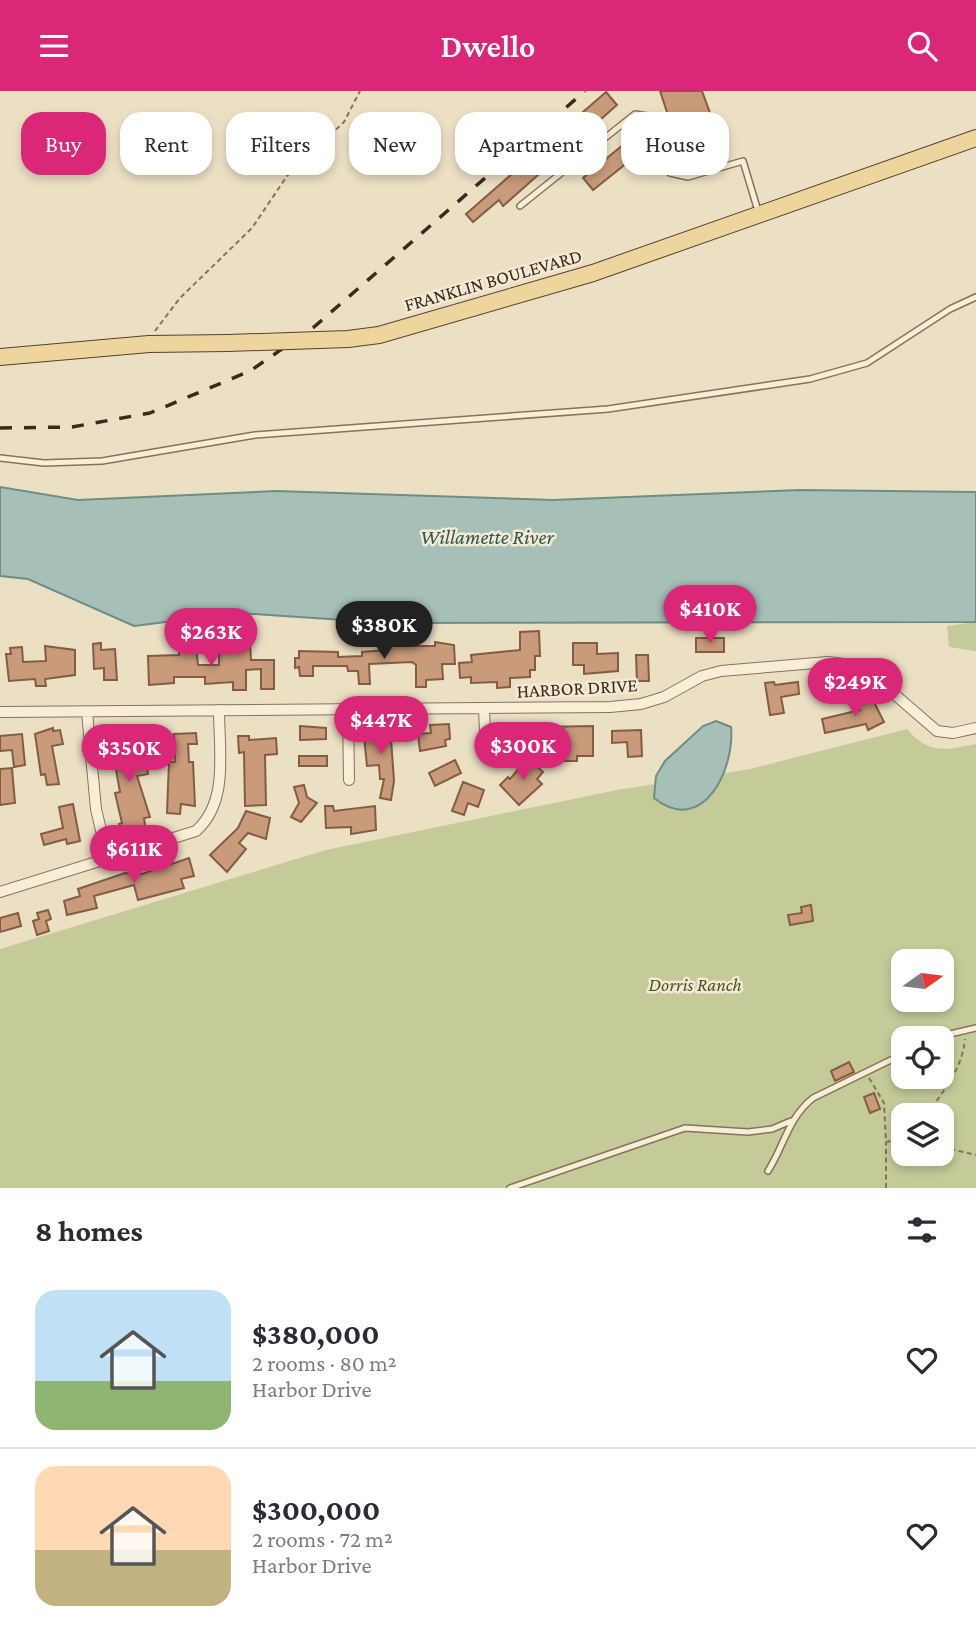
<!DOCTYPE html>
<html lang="en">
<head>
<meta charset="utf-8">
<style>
	body { margin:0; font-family:"Crimson Pro",serif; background:#f7f7f7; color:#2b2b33; height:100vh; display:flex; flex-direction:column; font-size:26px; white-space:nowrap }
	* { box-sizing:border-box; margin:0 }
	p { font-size:23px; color:#7c7c81 }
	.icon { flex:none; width:38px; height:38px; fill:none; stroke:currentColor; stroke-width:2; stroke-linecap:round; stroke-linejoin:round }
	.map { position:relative; height:1097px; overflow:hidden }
	.details { display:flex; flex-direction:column; background:#fff; flex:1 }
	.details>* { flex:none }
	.guide { position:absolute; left:21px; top:21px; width:934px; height:63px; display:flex; gap:14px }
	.needle { width:46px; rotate:76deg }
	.controls { position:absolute; left:891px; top:858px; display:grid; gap:14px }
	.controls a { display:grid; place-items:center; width:63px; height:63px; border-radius:14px; background:#fff; box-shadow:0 4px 10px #0003; font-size:35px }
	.price { position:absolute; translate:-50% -60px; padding:0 16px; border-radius:24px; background:#db2777; color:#fff; font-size:23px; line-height:46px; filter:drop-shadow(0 2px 4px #0008) }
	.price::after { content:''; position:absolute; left:50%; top:42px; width:21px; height:16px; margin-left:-10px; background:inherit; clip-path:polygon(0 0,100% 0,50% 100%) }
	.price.selected { background:#222; color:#fff }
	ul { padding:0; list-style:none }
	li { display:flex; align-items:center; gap:21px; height:175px; padding:0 35px }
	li+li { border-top:2px solid #e1e1e2 }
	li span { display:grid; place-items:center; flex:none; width:196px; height:140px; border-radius:21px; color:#555 }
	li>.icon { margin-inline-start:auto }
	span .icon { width:84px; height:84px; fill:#fffc; stroke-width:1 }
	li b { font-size:30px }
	h2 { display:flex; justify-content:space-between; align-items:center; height:84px; padding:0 35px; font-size:30px }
	.pill { padding:0 24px; border-radius:21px; background:#fff; box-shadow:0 4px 10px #0003; font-size:24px; line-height:63px }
	.pill.selected { background:#db2777; color:#fff }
	header { display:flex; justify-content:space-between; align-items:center; height:91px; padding:0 35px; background:#db2777; color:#fff; font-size:32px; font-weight:600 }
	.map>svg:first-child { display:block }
	.green { fill:#c4ca98; fill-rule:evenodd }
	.water { fill:#a6c0b8; stroke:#6d8d85; stroke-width:2 }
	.building { fill:#c99b7b; stroke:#845c42; stroke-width:2 }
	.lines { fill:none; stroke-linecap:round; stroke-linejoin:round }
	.service-casing { stroke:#86725b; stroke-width:8 }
	.minor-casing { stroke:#86725b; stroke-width:12 }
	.primary-casing { stroke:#54402f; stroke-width:18 }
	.path { stroke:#86725b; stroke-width:2; stroke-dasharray:5 3.5; stroke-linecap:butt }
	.service { stroke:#f7eed7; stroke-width:5 }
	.minor { stroke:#f7eed7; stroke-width:10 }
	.primary { stroke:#eed59d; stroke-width:16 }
	.rail { stroke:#372a1e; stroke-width:3.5; stroke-dasharray:12 12; stroke-linecap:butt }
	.primary-bridge-casing { stroke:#54402f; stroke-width:18; stroke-linecap:butt }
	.primary-bridge { stroke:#eed59d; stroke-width:16 }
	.labels { text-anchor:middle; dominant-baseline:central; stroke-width:5; stroke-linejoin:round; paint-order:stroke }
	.street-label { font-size:19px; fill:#372a1e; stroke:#f4ead3 }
	.park-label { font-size:19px; font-style:italic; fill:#475226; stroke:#f4ead3 }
	.water-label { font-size:21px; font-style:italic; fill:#2e5653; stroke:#f4ead3 }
</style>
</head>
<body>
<header><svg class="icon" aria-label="menu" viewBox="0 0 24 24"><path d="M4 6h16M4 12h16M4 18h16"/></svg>Dwello<svg class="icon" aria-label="search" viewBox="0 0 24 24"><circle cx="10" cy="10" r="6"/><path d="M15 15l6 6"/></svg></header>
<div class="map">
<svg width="976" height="1097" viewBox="0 0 976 1097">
	<rect width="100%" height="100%" fill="#ece0c4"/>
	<!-- green -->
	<path class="green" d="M976,531V560L949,556L947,535Z
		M907,638C929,664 946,659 976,653V1097H0V858L326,759L617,699L750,678ZM903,870H942V908H903ZM903,947H942V985H903ZM903,1024H942V1062H903Z"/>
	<!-- water -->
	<path class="water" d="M0,396L78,409L276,400L553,409L800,399L976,401V531L389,532L237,522L134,535L28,488L0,485Z
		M716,630L731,636C735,678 703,746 654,707L656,685L665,670L703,635Z"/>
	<!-- building -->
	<path class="building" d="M660,0H702L722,55L685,69L678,49L680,43L674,27L668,24Z
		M606,1L617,14L503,115L499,109L473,131L466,123Z
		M630,48L642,60L593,99L583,87Z
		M539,540L540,565H535V579H530V586L510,587V596L497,597V591L471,592V586L460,587L459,572L472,571L471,564L520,559V541Z
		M696,547H724V561H696Z
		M435,551L454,554L455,573H442L443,588L426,589V596H416V574L412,571L369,573L370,593H359L358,580H348L347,575H313V585H300L299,576L295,577V567H299V560L338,561V566L362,565V561L386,559V555H435Z
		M101,552V559L115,558L117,589H104V577L94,578L93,553Z
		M250,552L251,569H274V598H261V578L246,579V599H233V591L205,593V586H174V592L149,594L148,565L179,564V554H196L198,574H219V560H238L237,553Z
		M573,552H597V563L618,562V580L584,583V574H573Z
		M45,555L75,559V584L45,588L46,595H36L35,588L9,590L6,563H11L10,557L22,556L23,571L46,570Z
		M636,564H648L649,590H637Z
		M774,591L775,594L798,591L799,603L781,606L784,622L770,624L765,592Z
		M871,605L884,631L868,639L866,633L825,642L822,628L860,619L856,612Z
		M449,633L450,648L445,649L446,655L420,660L418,643L431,642L430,634Z
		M390,634L394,690L391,709L380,707L384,688H380L379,674L367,675L363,636Z
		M300,635L326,637V648L300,649Z
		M593,635V665H577V670H553V658L513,659L512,644L538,643V636Z
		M53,637V640L60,639L63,653L52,655L59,693L47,694L45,683L41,684L35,643Z
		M120,638V642L138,641L139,649L126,650L130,673L146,670L148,683L137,685L150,726L144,727L146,740L121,745L119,733L122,732L115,702L120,701L113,662H109L108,639Z
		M641,639L642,665L628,666L627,651L612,652V640Z
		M196,642L197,653H188L189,671H193L195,715L181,713L180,723L167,722L169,671H175L174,643Z
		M22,643L25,674L14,676L12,659L0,660V645Z
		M238,645H249V649L276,647L277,663L265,664L266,714L245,715L244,661L239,662Z
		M299,665H327V675H299Z
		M528,667L543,681L537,688L542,693L519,714L500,694L508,686L510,688Z
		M455,669L461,682L435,695L429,682Z
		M12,677L15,712L0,714V678Z
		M463,691L484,699L478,716L468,712L464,724L452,720Z
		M304,694L307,706L317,712L301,731L291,726L299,712L294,696Z
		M73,713L80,750L67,753L66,748L44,754L41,743L63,737L59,716Z
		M325,715H333L334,720L375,715L376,739L351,743V736L326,737Z
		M246,720L270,727L266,748L248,742L239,752L246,758L227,781L210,764L238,737Z
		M189,767L194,785L181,788L184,797L138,809L134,794L94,805L97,817L67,824L64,810L80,805L78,798L125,782L142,783Z
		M811,814L813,830L790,834L788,824L802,822L801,816Z
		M48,819L51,828L46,830L49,840L37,844L33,830L39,828L37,822Z
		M18,822L21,835L0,841V827Z
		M849,971L854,981L835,990L831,980Z
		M874,1002L880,1018L870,1022L864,1006Z"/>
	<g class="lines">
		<!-- service casing -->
		<g class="service-casing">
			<path id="service" d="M520,115L635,23L647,25L654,33L670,82L688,86L743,70L758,120
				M0,367L44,372L102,370L255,344L608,318L810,288L867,272L950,218L976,206
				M933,947L976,937
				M768,1080C784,1055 788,1027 813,1007L903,963
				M510,1097L685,1037L748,1041L772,1038L791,1030"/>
		</g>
		<!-- minor casing -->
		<g class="minor-casing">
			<path id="minor" d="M484,618L486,663
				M348,619L349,689
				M0,621L610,616L641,613L664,606L702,585L721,580L828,571L852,574L871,583L937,640L953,642L976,637
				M87,621L96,718L108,769
				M0,801L196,740C229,711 219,660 219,619"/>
		</g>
		<!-- primary casing -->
		<g class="primary-casing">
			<path id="primary" d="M379,244L593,182L976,47
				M0,266L149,253L228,252"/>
		</g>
		<!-- path -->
		<path class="path" d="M155,240L180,207L252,137L287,85L344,31L360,0
			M869,987L884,1012L886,1051L903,1047
			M927,1024C944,998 962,979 965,948
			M942,1056L976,1064
			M886,1097V1052"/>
		<!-- service -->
		<use href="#service" class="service"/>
		<!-- minor -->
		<use href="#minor" class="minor"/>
		<!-- primary -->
		<use href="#primary" class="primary"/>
		<!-- rail -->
		<path class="rail" d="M0,337L72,336L150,322L250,280L314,236L585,0"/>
		<!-- primary-bridge casing -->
		<g class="primary-bridge-casing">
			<path id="primary-bridge" d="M228,252L348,248L379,244"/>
		</g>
		<!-- primary-bridge -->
		<use href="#primary-bridge" class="primary-bridge"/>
	</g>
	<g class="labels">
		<!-- street labels -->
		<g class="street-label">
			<text transform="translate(493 189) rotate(-16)">FRANKLIN BOULEVARD</text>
			<text transform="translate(577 597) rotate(-3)">HARBOR DRIVE</text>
		</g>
		<!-- park labels -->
		<g class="park-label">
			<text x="695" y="893">Dorris Ranch</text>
		</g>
		<!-- water labels -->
		<g class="water-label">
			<text x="487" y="446">Willamette River</text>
		</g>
	</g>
</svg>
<div class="controls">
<a><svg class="needle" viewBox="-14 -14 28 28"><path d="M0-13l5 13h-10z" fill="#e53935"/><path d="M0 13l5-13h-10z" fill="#7c7c81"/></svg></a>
<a><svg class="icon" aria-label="locate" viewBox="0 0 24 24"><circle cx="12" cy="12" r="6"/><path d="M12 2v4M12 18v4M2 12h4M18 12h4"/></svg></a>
<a><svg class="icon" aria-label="layers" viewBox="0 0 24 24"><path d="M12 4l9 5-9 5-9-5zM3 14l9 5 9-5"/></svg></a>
</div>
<b class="price" style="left:710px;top:554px">$410K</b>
<b class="price selected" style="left:384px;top:570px">$380K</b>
<b class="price" style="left:211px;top:577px">$263K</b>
<b class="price" style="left:855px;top:627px">$249K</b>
<b class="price" style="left:381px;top:665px">$447K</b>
<b class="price" style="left:523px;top:691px">$300K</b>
<b class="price" style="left:129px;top:693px">$350K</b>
<b class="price" style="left:134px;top:794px">$611K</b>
<div class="guide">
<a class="pill selected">Buy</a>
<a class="pill">Rent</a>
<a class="pill">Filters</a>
<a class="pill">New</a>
<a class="pill">Apartment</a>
<a class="pill">House</a>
</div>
</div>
<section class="details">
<h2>8 homes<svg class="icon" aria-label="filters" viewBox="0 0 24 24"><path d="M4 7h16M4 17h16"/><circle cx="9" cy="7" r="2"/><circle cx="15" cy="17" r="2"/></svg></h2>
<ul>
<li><span style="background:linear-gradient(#bfe0f5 65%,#8fb573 0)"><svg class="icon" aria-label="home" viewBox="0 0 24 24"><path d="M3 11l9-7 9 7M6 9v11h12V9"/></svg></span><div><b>$380,000</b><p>2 rooms · 80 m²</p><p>Harbor Drive</p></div><svg class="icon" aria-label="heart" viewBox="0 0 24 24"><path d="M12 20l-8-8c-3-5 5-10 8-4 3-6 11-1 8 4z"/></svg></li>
<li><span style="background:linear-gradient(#ffd9b3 60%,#c2b280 0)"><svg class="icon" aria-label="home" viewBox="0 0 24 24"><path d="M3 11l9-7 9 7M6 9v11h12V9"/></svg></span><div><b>$300,000</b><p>2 rooms · 72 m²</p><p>Harbor Drive</p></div><svg class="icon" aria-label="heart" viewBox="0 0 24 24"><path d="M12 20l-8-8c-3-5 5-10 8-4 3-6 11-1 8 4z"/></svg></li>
</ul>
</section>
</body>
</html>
